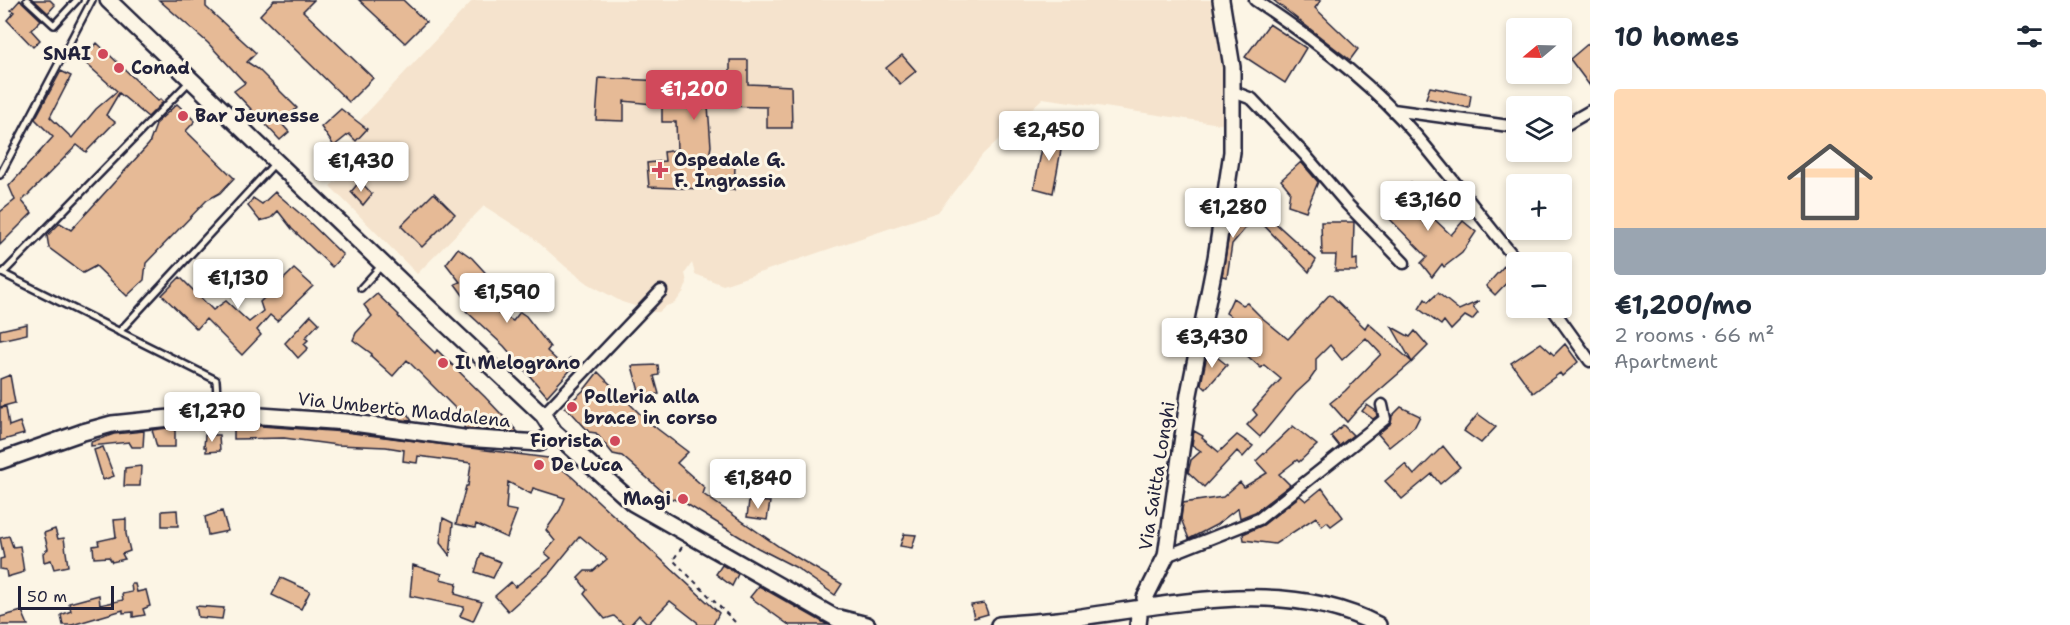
<!DOCTYPE html>
<html lang="en">
<head>
<meta charset="utf-8">
<style>
	body { margin:0; font-family:"Shantell Sans",sans-serif; background:#f6f6f7; color:#1f2937; height:100vh; display:flex; flex-direction:column; font-size:22px; white-space:nowrap }
	* { box-sizing:border-box; margin:0 }
	p { font-size:20px; color:#747a83 }
	.icon { flex:none; width:33px; height:33px; fill:none; stroke:currentColor; stroke-width:2; stroke-linecap:round; stroke-linejoin:round }
	.map { position:relative; flex:1; overflow:hidden }
	.panel { display:flex; flex-direction:column; background:#fff; width:480px }
	.panel>* { flex:none }
	.needle { width:39px; rotate:251deg }
	.fabs { position:absolute; left:1506px; top:18px; display:grid; gap:12px }
	.fabs a { display:grid; place-items:center; width:66px; height:66px; border-radius:6px; background:#fff; box-shadow:0 3px 9px #0003; font-size:30px }
	.scale { position:absolute; left:18px; bottom:15px; width:96px; box-sizing:border-box; padding-left:6px; border:3px solid #22223b; border-top:0; font-size:16px; line-height:21px; white-space:nowrap; color:#22223b; -webkit-text-stroke:4px #fcf5e5; paint-order:stroke }
	.price { position:absolute; translate:-50% -51px; padding:0 14px; border-radius:6px; background:#fff; color:#222; font-size:20px; line-height:39px; filter:drop-shadow(0 2px 3px #0008) }
	.price::after { content:''; position:absolute; left:50%; top:36px; width:18px; height:14px; margin-left:-9px; background:inherit; clip-path:polygon(0 0,100% 0,50% 100%) }
	.price.current { background:#d1495b; color:#fff }
	ul { padding:0; list-style:none }
	li { display:grid; align-content:center; gap:12px; height:318px; padding:0 24px }
	li+li { border-top:2px solid #e0e1e3 }
	li span { display:grid; place-items:center; height:186px; border-radius:6px; color:#555 }
	li>.icon { margin-inline-start:auto }
	span .icon { width:108px; height:108px; fill:#fffc; stroke-width:1 }
	li b { font-size:26px }
	h2 { display:flex; justify-content:space-between; align-items:center; height:72px; padding:0 24px; font-size:26px }
	main { display:flex; flex:1; min-height:0 }
	.map>svg:first-child { display:block }
	.built { fill:#f5e3cd }
	.building { fill:#e6ba96; stroke:#22223b; stroke-width:1.5 }
	.lines { fill:none; stroke-linecap:round; stroke-linejoin:round }
	.lane-casing { stroke:#22223b; stroke-width:10 }
	.street-casing { stroke:#22223b; stroke-width:15 }
	.secondary-casing { stroke:#22223b; stroke-width:20 }
	.path { stroke:#22223b; stroke-width:2; stroke-dasharray:4.5 4.5; stroke-linecap:butt }
	.lane { stroke:#fcf5e5; stroke-width:5 }
	.street { stroke:#fcf5e5; stroke-width:10 }
	.secondary { stroke:#fcf5e5; stroke-width:15 }
	.poi-dot { fill:#d1495b; stroke:#fcf5e5; stroke-width:2 }
	.labels { text-anchor:middle; dominant-baseline:central; stroke-width:6; stroke-linejoin:round; paint-order:stroke }
	.poi-label { font-size:18px; font-weight:bold; fill:#22223b; stroke:#fcf5e5; text-anchor:start }
	.street-label { font-size:18px; fill:#22223b; stroke:#fcf5e5 }
</style>
</head>
<body>
<main>
<div class="map">
<svg width="1590" height="625" viewBox="0 0 1590 625">
	<rect width="100%" height="100%" fill="#fcf5e5"/>
	<filter id="ink" filterUnits="userSpaceOnUse"><feTurbulence type="fractalNoise" baseFrequency=".0167" numOctaves="2"/><feDisplacementMap in="SourceGraphic" scale="12" xChannelSelector="R" yChannelSelector="G"/><feConvolveMatrix kernelMatrix="1 2 1 2 8 2 1 2 1" color-interpolation-filters="sRGB"/></filter>
	<g filter="url(#ink)">
		<!-- built -->
		<path class="built" d="M473,0H1213L1222,33L1227,125L1043,98L983,154L938,212L723,285L695,274L692,263L685,273L687,283L684,291L675,303L666,306L659,312H649L643,307H638L622,302L589,284L566,267L531,236L484,206L417,274L330,186L368,155L346,135Z"/>
		<!-- building -->
		<path class="building" d="M20,0L41,20L31,30L40,40L33,47L7,20L14,12L11,10Z
			M34,0H50L55,5L48,13Z
			M159,0H206V7L256,53L247,62L258,69L297,108L281,123L289,132L280,140L234,91L245,83L208,43Z
			M274,0H314L303,11L373,78L349,102L260,15Z
			M359,0H403L426,22L405,43Z
			M1273,0H1321L1315,8L1358,49L1350,60Z
			M1269,24L1306,48L1285,83L1245,57Z
			M1590,42V86L1570,59Z
			M97,43L158,101L160,99L163,102L148,117L119,93L106,115L115,122L86,152L77,145L22,201L32,213L0,245V212L15,200L9,186L53,137L35,119L61,71L71,76L50,117L72,138L96,109L117,91L82,60Z
			M902,55L916,71L900,84L886,68Z
			M730,60H748V84L791,86L792,128H767V107L708,106L711,146L708,163L735,166L734,190L649,187L647,163L665,161L664,152L677,150L676,122H662V105L624,101V121L596,120L599,78L730,84Z
			M1430,87L1471,95L1469,108L1426,98Z
			M177,104L195,121L186,131L234,178L220,193L207,200L146,263L144,280L127,296L96,266L83,273L49,248L47,236L60,223L71,230L149,144L156,125L155,124Z
			M341,109L367,129L356,141L349,134L334,146L321,127Z
			M1045,133L1064,134L1053,193L1034,188Z
			M1301,162L1318,182L1306,211L1288,205L1290,191L1281,180Z
			M360,181L372,194L363,205L351,192Z
			M1411,182L1422,190L1412,201L1406,204L1425,224L1433,218L1451,235L1463,221L1476,232L1462,253L1444,267L1442,264L1432,277L1421,263L1427,257L1383,212Z
			M275,192L304,217L343,255L332,267L292,229L278,211L271,218L260,221L248,206L253,198L262,204Z
			M434,193L455,214L422,247L401,226Z
			M1259,208L1316,260L1309,272L1253,214Z
			M1233,211L1248,225L1232,244L1227,277L1222,276Z
			M1321,222H1354L1353,260L1357,259V271H1335L1336,255H1322Z
			M458,248L472,258L494,282L498,279L509,290L490,309L513,321L520,312L526,316L550,347L547,351L562,365L570,358L575,365L547,396L504,346L466,311L471,306L455,284L460,282L446,264Z
			M1504,266L1514,275L1495,295L1486,286Z
			M294,269L313,286L277,321L270,315L257,330L261,335L242,355L206,319L197,329L162,295L180,277L213,310L226,301L249,322L263,311L260,302Z
			M1438,293L1459,310L1479,301L1473,307L1478,313L1472,320L1465,316L1451,330L1444,321L1441,325L1419,309L1425,299L1428,302Z
			M377,294L399,315L398,316L405,324L435,353L437,350L485,397L518,432L464,428L465,418L407,360L393,376L371,356L372,354L353,340L356,333L372,316L364,305Z
			M1330,294L1365,328L1368,323L1412,362L1359,408L1347,422L1330,403L1345,391L1381,354L1366,338L1342,360L1330,345L1316,359V371L1309,381L1296,393L1260,437L1247,425L1257,415L1253,410L1281,379L1264,365L1261,368L1235,345L1244,333L1243,331L1246,327L1226,313L1233,298L1243,305L1247,303L1260,316L1288,339Z
			M311,315L319,323L305,338L308,340L304,344L308,348L298,358L285,343Z
			M27,324V334L0,340V330Z
			M1392,327L1410,337L1415,331L1428,346L1412,362Z
			M1541,343L1554,355L1565,344L1578,362L1562,376L1560,373L1533,393L1511,363Z
			M1208,350L1227,365L1206,389L1201,384Z
			M658,365L659,375L654,376L659,394L640,395L632,366Z
			M598,372L647,421L688,452L677,463L705,488L703,494L781,548L842,584L835,595L795,567L758,548L685,503L670,498L622,456L613,454L596,433L589,432L571,412L564,408L584,390Z
			M10,375L15,403L0,407V379Z
			M399,401L412,421L386,418Z
			M1367,405L1376,411L1377,416L1373,419L1362,411Z
			M6,407L9,426L20,422L24,434L0,441V408Z
			M1401,407L1420,416L1415,426L1389,447L1378,434L1390,424L1392,416Z
			M1478,414L1496,427L1481,443L1464,431Z
			M234,424L345,432L548,458L572,477L719,613L713,625H698L697,622L670,601L648,624L639,615L630,625H624L614,616L605,619L584,594L587,590L578,578L585,571H593L607,559L580,536L549,574L508,611L495,596L511,582L515,587L551,558L545,553L555,541L546,530L560,510L565,498L533,488L531,494L508,482L506,509L517,511L507,538L476,524L475,528L456,524L466,486H468L471,463L418,456L417,463L403,461L404,450L386,447L337,445L284,438L234,439Z
			M1343,425L1353,435L1339,446L1331,436Z
			M1293,426L1317,445L1299,462L1297,460L1279,474L1290,485L1255,512L1240,518L1238,508L1216,525L1189,539L1181,519L1183,503L1223,497L1240,482L1244,487L1267,473L1256,461Z
			M175,427V447H157L152,430Z
			M144,431L143,447H132L129,442L91,446V442L114,434Z
			M1194,431L1203,436L1202,438L1219,452L1237,435L1253,446L1243,457L1237,451L1204,487L1188,472L1191,460L1201,451L1192,445Z
			M205,435H219L220,451L206,452V447H204Z
			M1443,446L1460,467L1440,484L1432,474L1402,499L1385,481L1405,464L1414,475Z
			M103,447L114,476L103,480L94,450Z
			M141,466L140,486H124L125,468Z
			M1322,488L1343,517L1331,526L1327,522L1322,526L1316,517L1275,544L1244,540L1243,534L1263,525L1300,496L1306,501Z
			M749,501L770,502L767,520L747,517Z
			M177,510L178,526H162V511Z
			M222,511L228,531L208,535L205,517Z
			M443,518L453,523L450,556L440,543Z
			M126,519V534L130,551L122,554L125,559L112,562L109,557L94,558L93,546L99,545L98,541L116,537L114,520Z
			M55,529L58,539L64,538L68,566L54,569L51,560L44,562L43,553L48,549L44,533Z
			M904,534L916,535L912,548L900,546Z
			M9,536L13,547L20,546L24,572L7,577L6,570L0,569V559L4,558L0,538Z
			M481,554L501,562L493,578L475,572Z
			M413,565L442,574L440,579L457,583L455,594L482,602L473,621L460,616L464,607L410,596Z
			M722,565L738,574L732,586L716,574Z
			M281,578L310,591L301,609L272,595Z
			M131,584H135L137,592L146,590L150,606L143,609L145,615L133,617V612L123,613V610L72,625H63L61,615L71,611L69,603L99,595L100,605L123,600L122,594L132,592Z
			M759,586L828,625H789L750,597Z
			M984,603L988,614L974,618L971,605Z
			M196,606L224,608L222,619L198,617Z
			M22,611L28,625H0V617Z"/>
		<g class="lines">
			<!-- lane casing -->
			<g class="lane-casing">
				<path id="lane" d="M27,0L54,25L77,0
					M0,175L92,0
					M0,272L216,380L218,411
					M3,273L190,81
					M361,288L382,265
					M119,332L275,163"/>
			</g>
			<!-- street casing -->
			<g class="street-casing">
				<path id="street" d="M1255,0C1311,37 1371,83 1415,134C1451,176 1483,220 1518,262
					M1231,91L1252,99L1305,155L1347,204L1404,263
					M1393,110L1516,127
					M1562,127L1590,111
					M1552,308L1590,361
					M543,415L661,291
					M1166,556L1259,519L1385,419L1382,405"/>
			</g>
			<!-- secondary casing -->
			<g class="secondary-casing">
				<path id="secondary" d="M108,0L413,293L543,415L554,432L633,503L848,625
					M0,461L83,432L112,424L218,413L346,422L463,438L540,443L554,432
					M1145,598L1166,556L1189,394L1216,258L1232,152V67L1221,0
					M839,618L867,625
					M999,625C1018,623 1038,622 1058,620C1160,608 1282,574 1378,625
					M1138,625L1139,616"/>
			</g>
			<!-- path -->
			<path class="path" d="M682,547L673,560L738,625"/>
			<!-- lane -->
			<use href="#lane" class="lane"/>
			<!-- street -->
			<use href="#street" class="street"/>
			<!-- secondary -->
			<use href="#secondary" class="secondary"/>
		</g>
	</g>
	<!-- markers -->
	<g class="poi-dot">
		<circle cx="103" cy="54" r="6"/>
		<circle cx="119" cy="68" r="6"/>
		<circle cx="183" cy="116" r="6"/>
		<path d="M657 161h6v6h6v6h-6v6h-6v-6h-6v-6h6z"/>
		<circle cx="443" cy="363" r="6"/>
		<circle cx="572" cy="407" r="6"/>
		<circle cx="615" cy="441" r="6"/>
		<circle cx="539" cy="465" r="6"/>
		<circle cx="683" cy="499" r="6"/>
	</g>
	<g class="labels">
		<!-- poi labels -->
		<g class="poi-label">
			<text x="91" y="54" text-anchor="end">SNAI</text>
			<text x="131" y="68">Conad</text>
			<text x="195" y="116">Bar Jeunesse</text>
			<text x="674" y="160">Ospedale G.<tspan x="674" dy="21">F. Ingrassia</tspan></text>
			<text x="455" y="363">Il Melograno</text>
			<text x="584" y="397">Polleria alla<tspan x="584" dy="21">brace in corso</tspan></text>
			<text x="603" y="441" text-anchor="end">Fiorista</text>
			<text x="551" y="465">De Luca</text>
			<text x="671" y="499" text-anchor="end">Magi</text>
		</g>
		<!-- street labels -->
		<g class="street-label">
			<text transform="translate(404 410) rotate(6)">Via Umberto Maddalena</text>
			<text transform="translate(1157 476) rotate(-81)">Via Saitta Longhi</text>
		</g>
	</g>
</svg>
<div class="fabs">
<a><svg class="needle" viewBox="-14 -14 28 28"><path d="M0-13l5 13h-10z" fill="#e53935"/><path d="M0 13l5-13h-10z" fill="#747a83"/></svg></a>
<a><svg class="icon" aria-label="layers" viewBox="0 0 24 24"><path d="M12 4l9 5-9 5-9-5zM3 14l9 5 9-5"/></svg></a>
<a>+</a>
<a>−</a>
</div>
<div class="scale">50 m</div>
<b class="price current" style="left:694px;top:121px">€1,200</b>
<b class="price" style="left:1049px;top:162px">€2,450</b>
<b class="price" style="left:361px;top:193px">€1,430</b>
<b class="price" style="left:1428px;top:232px">€3,160</b>
<b class="price" style="left:1233px;top:239px">€1,280</b>
<b class="price" style="left:238px;top:310px">€1,130</b>
<b class="price" style="left:507px;top:324px">€1,590</b>
<b class="price" style="left:1212px;top:369px">€3,430</b>
<b class="price" style="left:212px;top:443px">€1,270</b>
<b class="price" style="left:758px;top:510px">€1,840</b>
</div>
<section class="panel">
<h2>10 homes<svg class="icon" aria-label="filters" viewBox="0 0 24 24"><path d="M4 7h16M4 17h16"/><circle cx="9" cy="7" r="2"/><circle cx="15" cy="17" r="2"/></svg></h2>
<ul>
<li><span style="background:linear-gradient(#ffd9b3 75%,#9aa5b1 0)"><svg class="icon" aria-label="home" viewBox="0 0 24 24"><path d="M3 11l9-7 9 7M6 9v11h12V9"/></svg></span><div><b>€1,200/mo</b><p>2 rooms · 66 m²</p><p>Apartment</p></div></li>
</ul>
</section>
</main>
</body>
</html>
